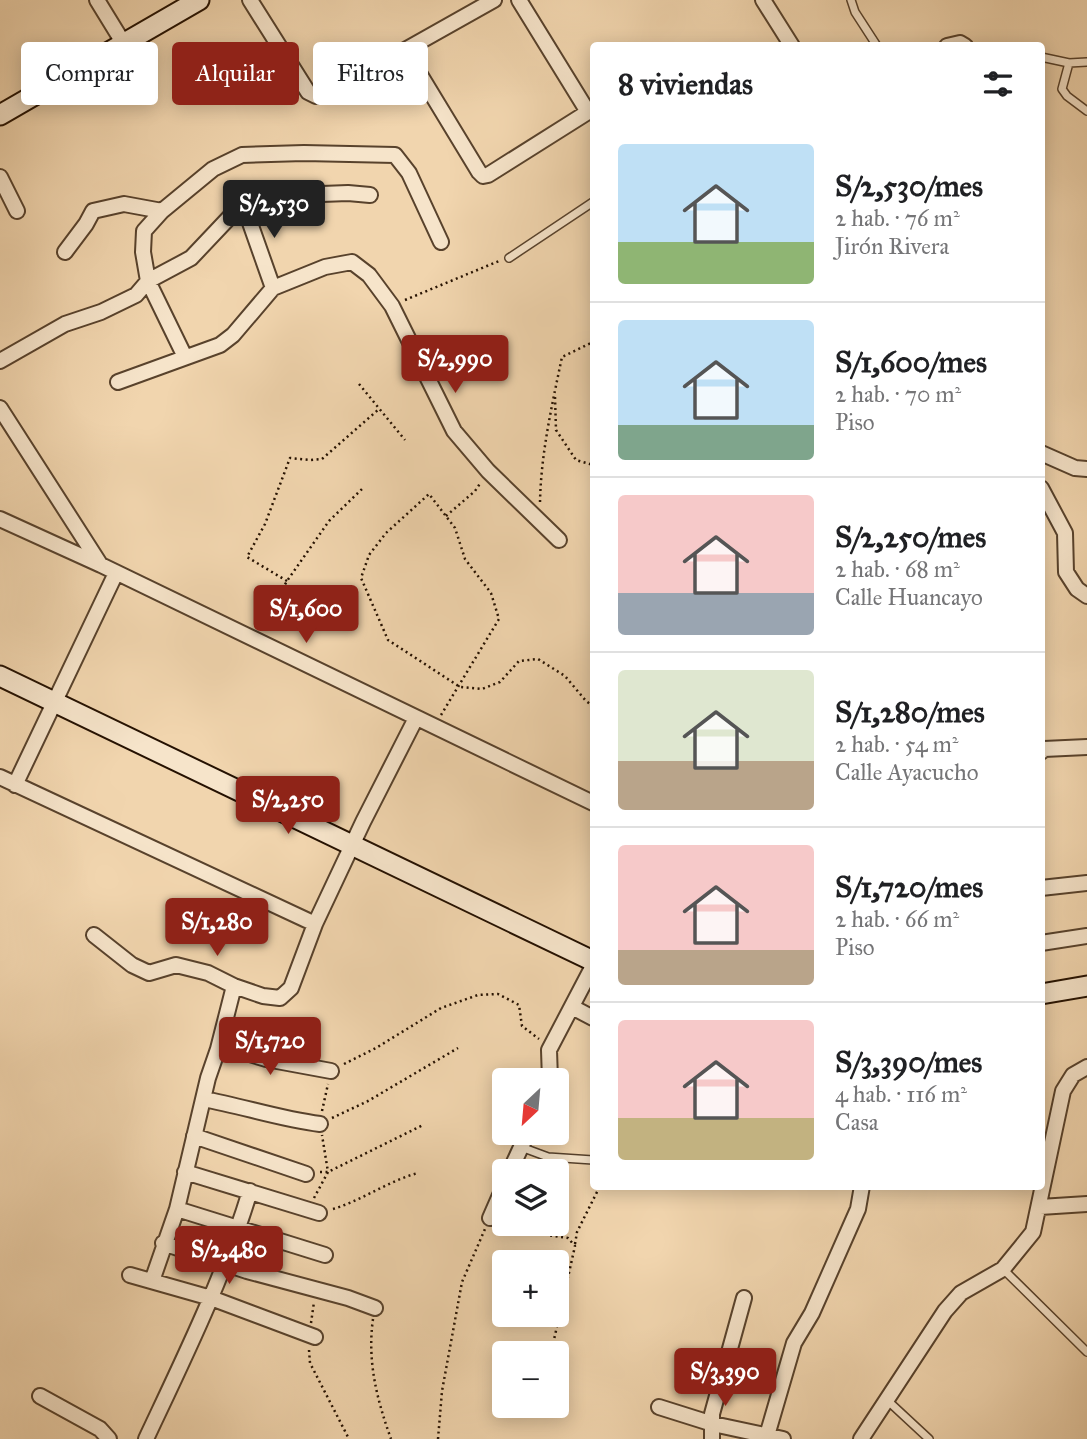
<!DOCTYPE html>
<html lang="es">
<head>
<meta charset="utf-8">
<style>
	body { margin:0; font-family:"IM FELL Great Primer",serif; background:#f2f2f2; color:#202124; height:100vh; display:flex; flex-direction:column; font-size:26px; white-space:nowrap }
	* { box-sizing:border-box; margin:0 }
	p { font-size:23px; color:#757577 }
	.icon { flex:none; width:38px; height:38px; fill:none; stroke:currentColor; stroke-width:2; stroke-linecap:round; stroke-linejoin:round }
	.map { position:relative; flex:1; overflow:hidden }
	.panel { position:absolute; left:590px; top:42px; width:455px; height:1148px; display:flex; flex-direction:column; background:#fff; border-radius:7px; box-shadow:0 4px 18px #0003 }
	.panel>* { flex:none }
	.top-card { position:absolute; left:21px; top:42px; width:464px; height:63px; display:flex; gap:14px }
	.needle { width:46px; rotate:206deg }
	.fabs { position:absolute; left:492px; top:1068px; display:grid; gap:14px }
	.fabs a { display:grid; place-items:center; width:77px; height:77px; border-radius:7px; background:#fff; box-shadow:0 4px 18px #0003; font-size:35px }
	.price { position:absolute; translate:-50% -60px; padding:0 16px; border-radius:7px; background:#8f2418; color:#fff; font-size:23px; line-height:46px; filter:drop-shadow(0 2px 4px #0008) }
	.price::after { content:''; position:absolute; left:50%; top:42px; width:21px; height:16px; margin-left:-10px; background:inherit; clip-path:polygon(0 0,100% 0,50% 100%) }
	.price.current { background:#222; color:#fff }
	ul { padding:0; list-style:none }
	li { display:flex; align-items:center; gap:21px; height:175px; padding:0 28px }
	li+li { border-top:2px solid #e0e0e0 }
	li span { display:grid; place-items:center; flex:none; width:196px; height:140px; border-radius:7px; color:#555 }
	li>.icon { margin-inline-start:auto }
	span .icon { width:84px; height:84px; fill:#fffc; stroke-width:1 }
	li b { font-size:30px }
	h2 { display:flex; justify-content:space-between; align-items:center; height:84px; padding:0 28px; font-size:30px }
	.tag { padding:0 24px; border-radius:7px; background:#fff; box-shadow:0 4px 18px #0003; font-size:24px; line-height:63px }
	.tag.current { background:#8f2418; color:#fff }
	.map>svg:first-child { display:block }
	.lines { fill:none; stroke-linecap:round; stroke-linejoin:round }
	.lane-casing { stroke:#58422c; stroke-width:10 }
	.street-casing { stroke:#58422c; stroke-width:18 }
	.secondary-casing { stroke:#251101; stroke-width:23 }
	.path { stroke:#251101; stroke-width:2.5; stroke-dasharray:2 3.5; stroke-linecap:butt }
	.lane { stroke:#f6e4ca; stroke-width:7 }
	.street { stroke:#f6e4ca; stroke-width:14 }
	.secondary { stroke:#f6e4ca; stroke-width:19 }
</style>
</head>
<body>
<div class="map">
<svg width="1087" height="1439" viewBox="0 0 1087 1439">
	<rect width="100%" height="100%" fill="#f1d5ae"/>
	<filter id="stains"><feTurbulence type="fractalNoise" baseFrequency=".00286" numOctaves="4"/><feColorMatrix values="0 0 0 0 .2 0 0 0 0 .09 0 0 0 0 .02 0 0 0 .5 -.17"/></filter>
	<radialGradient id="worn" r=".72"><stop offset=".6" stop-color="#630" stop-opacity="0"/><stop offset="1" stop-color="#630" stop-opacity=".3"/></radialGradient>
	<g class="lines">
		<!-- lane casing -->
		<g class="lane-casing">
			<path id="lane" d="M851,0L855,12L877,46
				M1041,57L1069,63L1087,62
				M1069,63L1062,89L1067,96L1087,111
				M509,258L593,202
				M521,1147L548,1157L593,1160
				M1003,1269L1087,1352
				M887,1400L929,1439"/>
		</g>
		<!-- street casing -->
		<g class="street-casing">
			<path id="street" d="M97,0L124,44
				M250,0L308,92L316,96L405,50L494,0
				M763,0L792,46
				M947,46L960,43L965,46
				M405,50L479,172L483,176L488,175L588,112L519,0
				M0,177L17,211
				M243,203L273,288
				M65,252L86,224L93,211L124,204L162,211
				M185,357L148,281L143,252L144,231L162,211L213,169L242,155L304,153L395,155L409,173L441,242
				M0,361L65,324L101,312L136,295L148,281L191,258L243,203L270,196L348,193L370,195
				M118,382L220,345L233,335L273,288L325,267L352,262L369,275L392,306L454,431L488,471L559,540
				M0,408L100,564
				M1041,453L1075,468L1087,469
				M1041,488L1065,533L1066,572L1077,589L1087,596
				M0,519L101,565L593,803
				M1041,752L1044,749L1087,747
				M0,777L315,924
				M15,785L116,573
				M1041,888L1087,883
				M94,935L132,965L149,973L176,965L208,973L234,986L263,996L280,998L291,988L315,924L363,822L416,718
				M1041,943L1087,936
				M572,1007L593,1018
				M220,1045L266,1059L331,1071
				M550,1080L549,1050L593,966
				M203,1099C242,1106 280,1119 320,1124
				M194,1136L306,1174
				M510,1171L528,1132
				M185,1172L319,1213
				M1040,1207L1087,1204
				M177,1209L325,1255
				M490,1218L504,1186
				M163,1243L247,1271L348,1298L375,1308
				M130,1275L211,1298L315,1337
				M152,1281L177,1209L208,1078L218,1049L234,986
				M40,1396L100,1429L109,1439
				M659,1407L713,1424L783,1439
				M146,1439C184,1358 224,1277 250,1191
				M712,1439V1414L744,1298
				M766,1439L794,1343L812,1313L858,1209L862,1186
				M861,1439L945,1311L961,1293L1003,1269L1033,1232L1063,1091L1073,1075L1087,1067"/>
		</g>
		<!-- secondary casing -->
		<g class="secondary-casing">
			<path id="secondary" d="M0,115L199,0
				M0,676L593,961
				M1041,994L1087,986"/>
		</g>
		<!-- path -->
		<path class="path" d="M405,300L499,261
			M359,384L405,440
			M555,397L556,430L576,460L593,465
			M540,502C541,453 552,405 562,357L593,342
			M446,516L475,491L481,482
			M287,581L247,557L265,524L290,458L311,460L322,459L379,409
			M260,627L287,581L329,521L362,489
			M441,715L499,619L491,593L465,559L455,528L429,494L386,533L369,555L361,578L388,640L460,687L482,689L500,682L519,661L538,659L565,676L586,701L593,706
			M344,1064L376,1048L441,1008L478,995L498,994L519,1005L522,1026L539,1039
			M322,1111L328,1084
			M332,1118L368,1101L458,1048
			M320,1172H328L423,1125
			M314,1198L328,1172L322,1135
			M333,1209C363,1200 388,1181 418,1173
			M508,1223L547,1235L568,1238L575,1246L551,1353
			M575,1244L577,1232L600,1186
			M373,1319C367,1361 377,1400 391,1439
			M311,1323L314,1302
			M309,1350L310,1363L349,1439
			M438,1439L442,1391L462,1282L485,1229"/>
		<!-- lane -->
		<use href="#lane" class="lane"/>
		<!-- street -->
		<use href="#street" class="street"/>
		<!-- secondary -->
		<use href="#secondary" class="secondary"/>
	</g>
	<rect width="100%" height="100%" filter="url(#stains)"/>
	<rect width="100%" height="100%" fill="url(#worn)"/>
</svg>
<div class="fabs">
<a><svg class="needle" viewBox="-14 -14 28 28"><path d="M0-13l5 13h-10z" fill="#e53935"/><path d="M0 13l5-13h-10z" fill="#757577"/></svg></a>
<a><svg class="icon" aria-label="layers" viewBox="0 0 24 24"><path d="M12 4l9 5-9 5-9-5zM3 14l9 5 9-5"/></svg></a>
<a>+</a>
<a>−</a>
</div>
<b class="price current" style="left:274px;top:240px">S/2,530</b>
<b class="price" style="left:455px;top:395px">S/2,990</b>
<b class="price" style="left:306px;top:645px">S/1,600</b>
<b class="price" style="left:288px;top:836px">S/2,250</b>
<b class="price" style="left:217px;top:958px">S/1,280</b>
<b class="price" style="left:270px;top:1077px">S/1,720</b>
<b class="price" style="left:229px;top:1286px">S/2,480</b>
<b class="price" style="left:725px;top:1408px">S/3,390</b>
<div class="top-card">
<a class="tag">Comprar</a>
<a class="tag current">Alquilar</a>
<a class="tag">Filtros</a>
</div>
<section class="panel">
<h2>8 viviendas<svg class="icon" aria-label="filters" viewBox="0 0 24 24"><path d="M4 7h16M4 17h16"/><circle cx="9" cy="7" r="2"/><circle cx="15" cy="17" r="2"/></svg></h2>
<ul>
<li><span style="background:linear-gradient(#bfe0f5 70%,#8fb573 0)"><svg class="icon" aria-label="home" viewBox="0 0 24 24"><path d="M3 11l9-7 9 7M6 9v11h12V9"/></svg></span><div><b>S/2,530/mes</b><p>2 hab. · 76 m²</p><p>Jirón Rivera</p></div></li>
<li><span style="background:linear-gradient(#bfe0f5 75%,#7fa58c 0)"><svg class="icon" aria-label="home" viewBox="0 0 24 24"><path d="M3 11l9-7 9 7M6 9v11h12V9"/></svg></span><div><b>S/1,600/mes</b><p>2 hab. · 70 m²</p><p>Piso</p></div></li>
<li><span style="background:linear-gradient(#f6c9c9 70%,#9aa5b1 0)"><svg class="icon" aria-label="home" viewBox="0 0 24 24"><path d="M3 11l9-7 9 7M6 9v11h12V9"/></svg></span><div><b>S/2,250/mes</b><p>2 hab. · 68 m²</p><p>Calle Huancayo</p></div></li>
<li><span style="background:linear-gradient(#dfe7d0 65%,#b9a48a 0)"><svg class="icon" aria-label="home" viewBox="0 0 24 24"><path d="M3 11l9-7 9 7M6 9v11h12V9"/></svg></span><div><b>S/1,280/mes</b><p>2 hab. · 54 m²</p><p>Calle Ayacucho</p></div></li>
<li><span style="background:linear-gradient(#f6c9c9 75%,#b9a48a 0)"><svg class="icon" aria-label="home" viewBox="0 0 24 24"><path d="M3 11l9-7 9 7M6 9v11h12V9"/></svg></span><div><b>S/1,720/mes</b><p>2 hab. · 66 m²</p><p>Piso</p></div></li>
<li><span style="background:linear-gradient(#f6c9c9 70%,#c2b280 0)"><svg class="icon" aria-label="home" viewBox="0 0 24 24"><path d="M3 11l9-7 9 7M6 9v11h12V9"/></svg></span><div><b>S/3,390/mes</b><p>4 hab. · 116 m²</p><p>Casa</p></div></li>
</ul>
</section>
</div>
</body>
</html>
